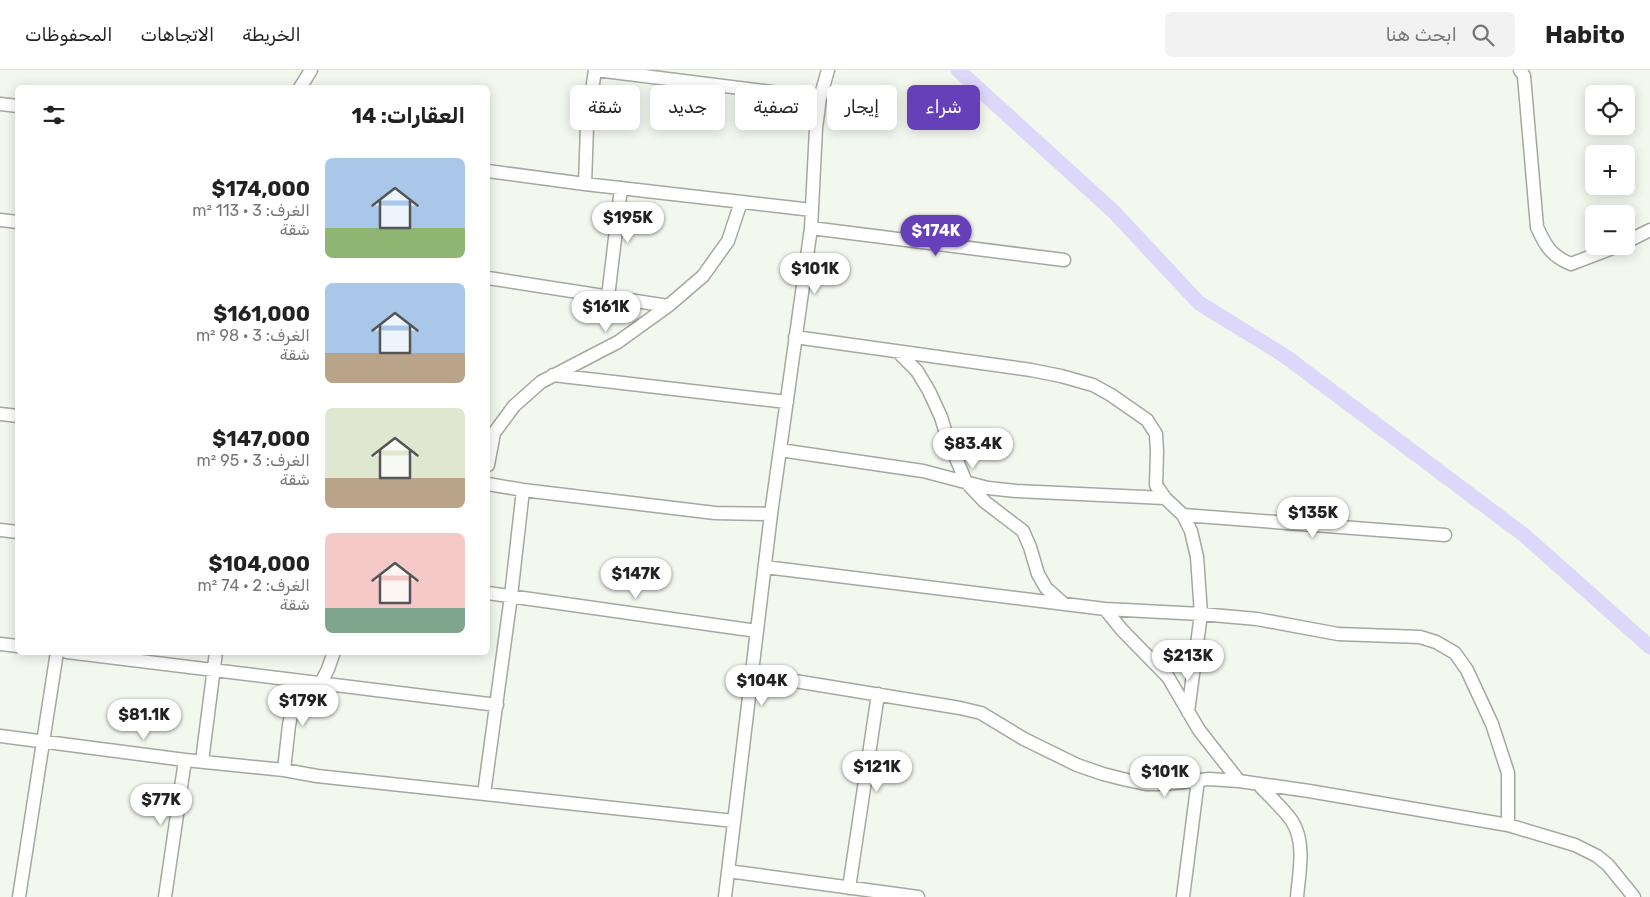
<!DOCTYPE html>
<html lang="ar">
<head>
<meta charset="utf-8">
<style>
	body { margin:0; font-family:Rubik,Cairo,sans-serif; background:#f2f2f2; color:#222; direction:rtl; height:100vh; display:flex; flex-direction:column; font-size:19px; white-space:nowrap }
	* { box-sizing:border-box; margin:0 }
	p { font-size:16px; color:#767676 }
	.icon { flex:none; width:28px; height:28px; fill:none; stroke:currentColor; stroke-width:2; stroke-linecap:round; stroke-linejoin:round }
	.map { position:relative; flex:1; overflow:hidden; direction:ltr }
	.side { position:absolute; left:15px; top:15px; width:475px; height:570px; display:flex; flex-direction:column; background:#fff; border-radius:8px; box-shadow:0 2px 12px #0003; direction:rtl }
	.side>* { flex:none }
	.banner { position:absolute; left:505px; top:15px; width:475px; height:45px; direction:rtl; display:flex; gap:10px }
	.fabs { position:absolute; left:1585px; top:15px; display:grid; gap:10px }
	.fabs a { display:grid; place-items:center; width:50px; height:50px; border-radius:8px; background:#fff; box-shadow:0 2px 12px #0003; font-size:25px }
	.price { position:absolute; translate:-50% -42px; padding:0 11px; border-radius:18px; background:#fff; color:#222; font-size:16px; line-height:32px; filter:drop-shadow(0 1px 2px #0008) }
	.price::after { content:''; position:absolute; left:50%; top:30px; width:15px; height:11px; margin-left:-8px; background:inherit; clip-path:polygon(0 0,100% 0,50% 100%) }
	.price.selected { background:#6640b8; color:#fff }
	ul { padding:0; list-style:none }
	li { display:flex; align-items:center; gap:15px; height:125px; padding:0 25px }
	li span { display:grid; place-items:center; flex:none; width:140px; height:100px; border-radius:8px; color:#555 }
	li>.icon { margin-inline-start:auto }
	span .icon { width:60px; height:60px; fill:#fffc; stroke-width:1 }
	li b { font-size:21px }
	h2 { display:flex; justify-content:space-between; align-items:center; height:60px; padding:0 25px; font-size:21px }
	.chip { padding:0 18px; border-radius:8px; background:#fff; box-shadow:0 2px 12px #0003; font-size:18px; line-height:45px }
	.chip.selected { background:#6640b8; color:#fff }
	header { display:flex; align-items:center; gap:30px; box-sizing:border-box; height:70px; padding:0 25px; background:#fff; border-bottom:1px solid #e0e0e0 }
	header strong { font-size:24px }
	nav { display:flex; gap:28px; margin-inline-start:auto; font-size:18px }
	.search { width:350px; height:45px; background:#f2f2f2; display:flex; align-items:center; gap:12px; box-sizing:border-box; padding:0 18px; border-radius:8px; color:#767676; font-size:19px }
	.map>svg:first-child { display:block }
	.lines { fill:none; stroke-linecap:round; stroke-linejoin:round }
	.canal { stroke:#ddd8f9; stroke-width:15 }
	.street-casing { stroke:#a4a8a0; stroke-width:15 }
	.street { stroke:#fff; stroke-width:12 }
</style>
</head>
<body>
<header>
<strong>Habito</strong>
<div class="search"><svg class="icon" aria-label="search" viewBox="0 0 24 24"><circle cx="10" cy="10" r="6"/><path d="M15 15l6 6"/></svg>ابحث هنا</div>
<nav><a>الخريطة</a><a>الاتجاهات</a><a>المحفوظات</a></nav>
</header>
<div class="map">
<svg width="1650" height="827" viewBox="0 0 1650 827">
	<rect width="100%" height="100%" fill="#f3f8ef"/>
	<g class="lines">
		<!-- canal -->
		<path class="canal" d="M958,0L1114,142L1199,233L1285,286L1524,465L1650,577"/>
		<!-- street casing -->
		<g class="street-casing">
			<path id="street" d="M596,0L820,28
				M1520,0L1524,6L1537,157C1545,175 1551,186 1571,194L1618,176
				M300,18L311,0
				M0,34L18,36
				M488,101L585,114L812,140
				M585,114L587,56L595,0
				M0,150L18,152
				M811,158L1064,190
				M1626,172L1650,160
				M488,208L668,236
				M608,227L621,118
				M795,267L1031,300L1061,306L1093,315L1111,325L1147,350L1156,364L1157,382L1156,415L1165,428L1183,445L1191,461L1197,487L1201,544L1188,642
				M898,282L917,301L929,321L941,347L947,367L966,412L985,432L1023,461L1030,477L1038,504L1046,518L1064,534
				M553,305L787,332
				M0,344L18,346
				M780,380L923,401L988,418L1016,421L1165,428
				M488,395L494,363L514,336L541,312L618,272L668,236L703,206L728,171L741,132
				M488,414L523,420L715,443L771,444
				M1183,445L1445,465
				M0,460L18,462
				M765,497L1105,539L1201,544L1257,549L1338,564L1420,567L1436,572L1455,583L1467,600L1492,654L1508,703V755
				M488,523L757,561
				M1105,539L1122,560L1168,607L1199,660L1239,711
				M0,574L18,576
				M67,582L497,635
				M752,604L960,638L981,643L1024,669L1077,695L1103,704L1127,710L1146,714H1166L1209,709L1239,711L1309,721L1508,755L1575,775L1597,786L1608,795L1634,827
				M0,666L185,690L284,700L317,706L734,751
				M202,691L216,582
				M284,700L289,655L293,637L321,613L328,599L334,582
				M1258,714C1269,726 1283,738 1292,751C1306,773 1299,803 1297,827
				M484,724L511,526L523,420
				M728,801L918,827
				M849,818L878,624
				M19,827L57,582
				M165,827L185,690
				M725,827L771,444L811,158L816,58L820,28L828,0
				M1183,827L1198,710"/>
		</g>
		<!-- street -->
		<use href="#street" class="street"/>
	</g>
</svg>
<div class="fabs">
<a><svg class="icon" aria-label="locate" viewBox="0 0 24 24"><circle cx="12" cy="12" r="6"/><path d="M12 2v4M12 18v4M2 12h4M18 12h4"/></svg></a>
<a>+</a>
<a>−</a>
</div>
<b class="price" style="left:628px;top:174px">$195K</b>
<b class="price selected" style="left:936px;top:187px">$174K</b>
<b class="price" style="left:815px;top:225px">$101K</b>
<b class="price" style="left:606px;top:263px">$161K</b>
<b class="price" style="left:973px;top:400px">$83.4K</b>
<b class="price" style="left:1313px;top:469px">$135K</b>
<b class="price" style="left:636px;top:530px">$147K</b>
<b class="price" style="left:1188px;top:612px">$213K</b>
<b class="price" style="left:762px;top:637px">$104K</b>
<b class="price" style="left:303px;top:657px">$179K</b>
<b class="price" style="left:144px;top:671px">$81.1K</b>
<b class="price" style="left:877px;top:723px">$121K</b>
<b class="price" style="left:1165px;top:728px">$101K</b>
<b class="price" style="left:161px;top:756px">$77K</b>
<div class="banner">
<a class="chip selected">شراء</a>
<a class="chip">إيجار</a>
<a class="chip">تصفية</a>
<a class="chip">جديد</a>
<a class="chip">شقة</a>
</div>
<section class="side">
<h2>العقارات: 14<svg class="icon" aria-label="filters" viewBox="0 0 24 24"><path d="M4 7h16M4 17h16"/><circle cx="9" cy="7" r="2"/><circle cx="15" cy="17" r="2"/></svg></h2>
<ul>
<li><span style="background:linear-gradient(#a9c7e8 70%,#8fb573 0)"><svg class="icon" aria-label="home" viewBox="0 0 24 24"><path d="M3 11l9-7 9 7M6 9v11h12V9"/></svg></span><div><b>$174,000</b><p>الغرف: 3 · 113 m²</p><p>شقة</p></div></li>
<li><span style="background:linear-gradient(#a9c7e8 70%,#b9a48a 0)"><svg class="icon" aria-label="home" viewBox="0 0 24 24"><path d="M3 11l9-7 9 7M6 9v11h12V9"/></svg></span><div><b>$161,000</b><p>الغرف: 3 · 98 m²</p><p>شقة</p></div></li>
<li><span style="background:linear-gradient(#dfe7d0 70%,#b9a48a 0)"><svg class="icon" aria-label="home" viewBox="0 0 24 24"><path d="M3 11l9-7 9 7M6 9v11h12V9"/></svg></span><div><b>$147,000</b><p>الغرف: 3 · 95 m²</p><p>شقة</p></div></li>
<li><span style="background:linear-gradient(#f6c9c9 75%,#7fa58c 0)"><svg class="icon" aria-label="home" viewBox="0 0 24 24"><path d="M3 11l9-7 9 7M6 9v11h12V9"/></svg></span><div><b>$104,000</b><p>الغرف: 2 · 74 m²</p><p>شقة</p></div></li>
</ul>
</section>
</div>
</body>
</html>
